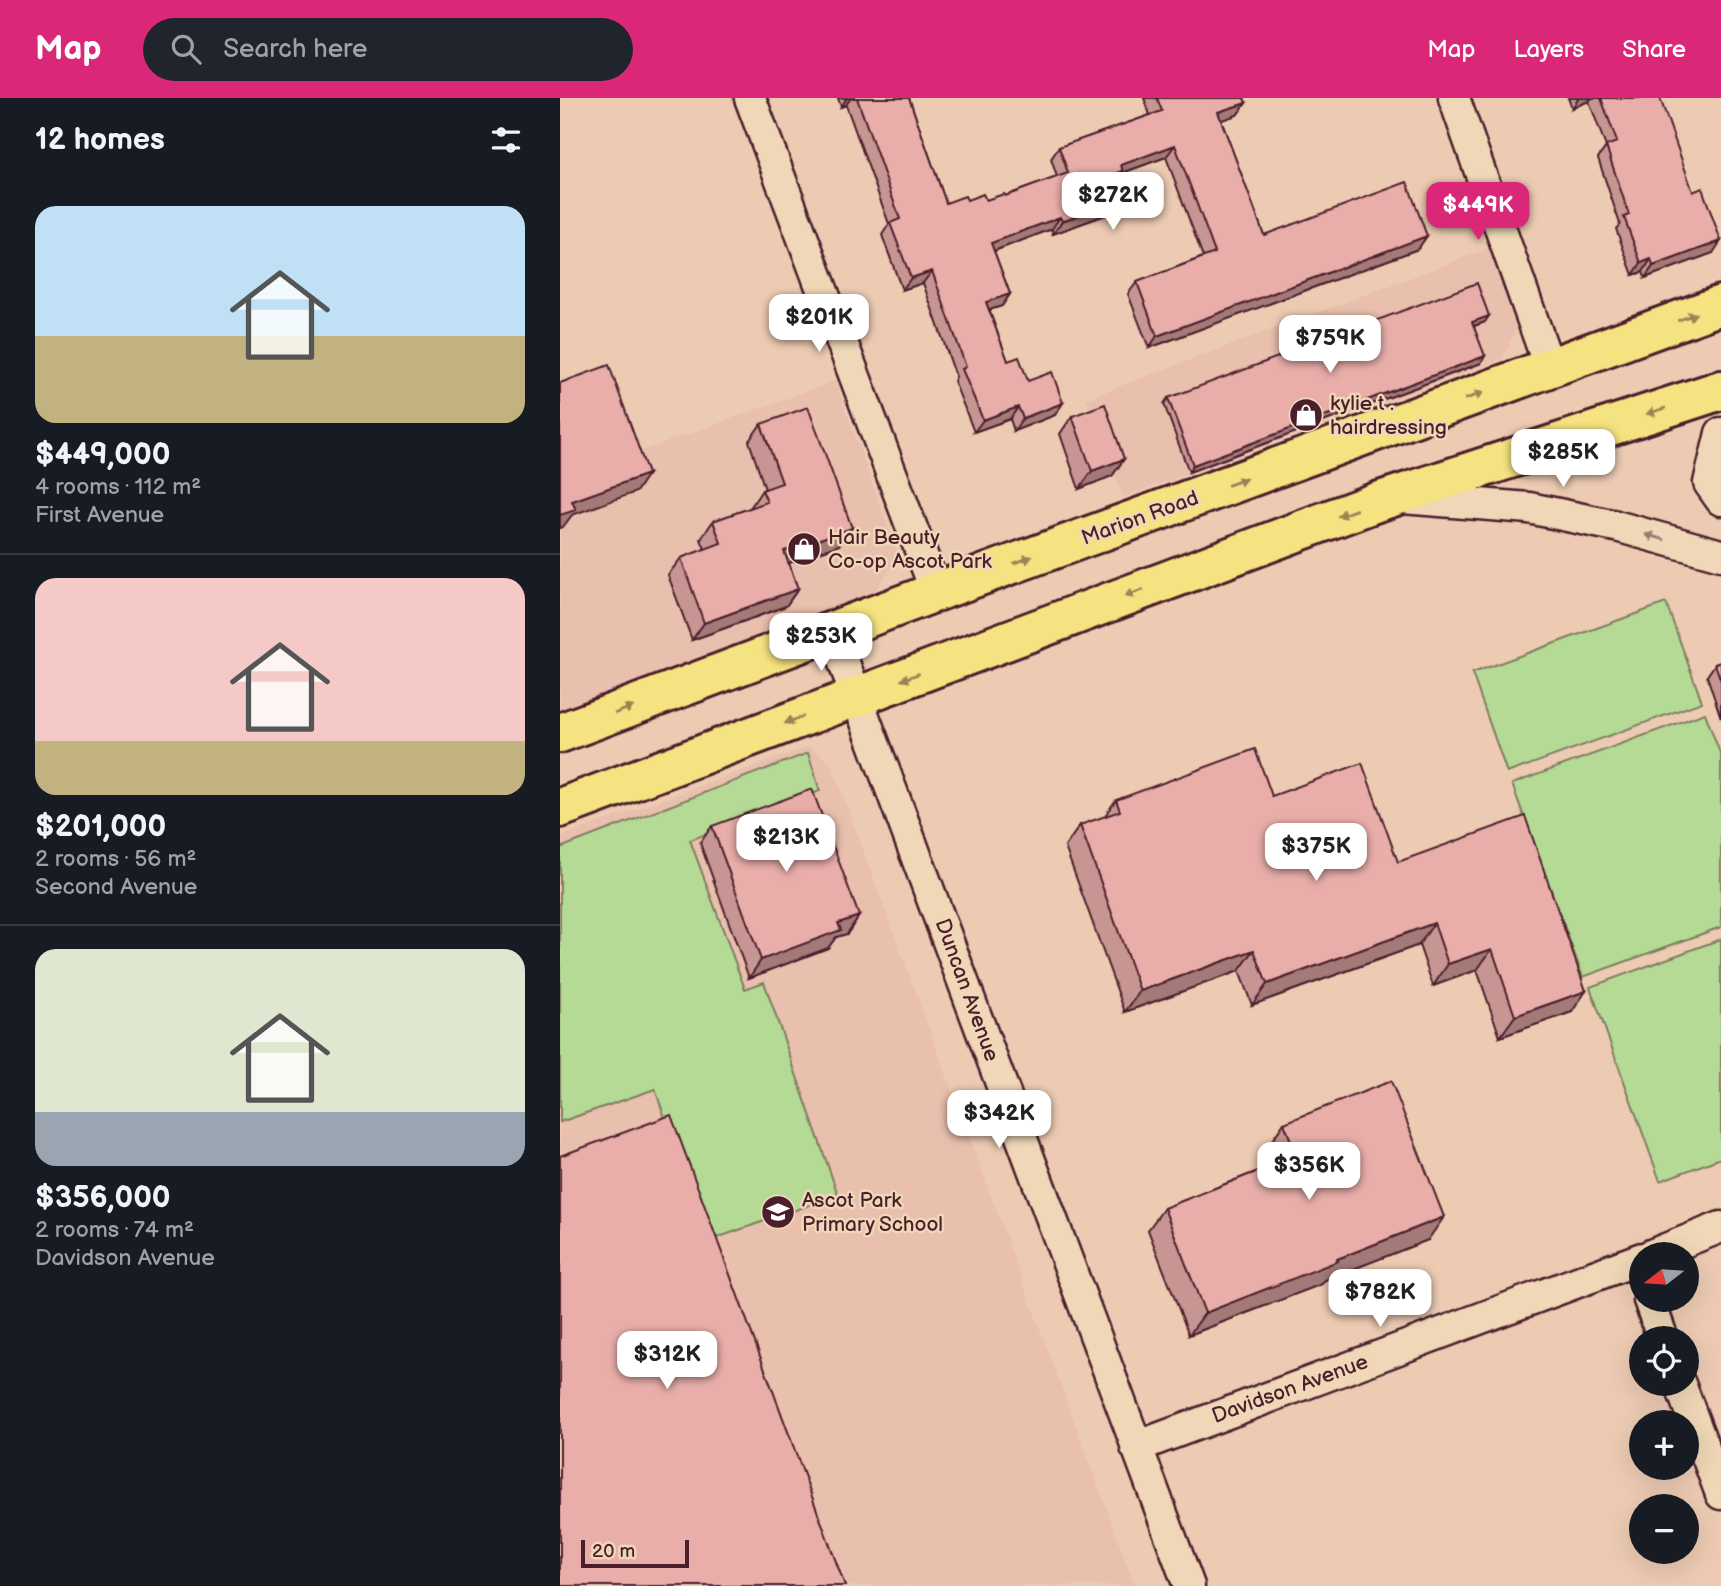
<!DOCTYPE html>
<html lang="en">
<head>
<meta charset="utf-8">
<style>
	body { margin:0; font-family:"Balsamiq Sans",sans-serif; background:#20242c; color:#f1f3f6; height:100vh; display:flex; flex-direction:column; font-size:26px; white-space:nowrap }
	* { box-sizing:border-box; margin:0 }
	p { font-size:23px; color:#9ea1a6 }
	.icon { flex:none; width:38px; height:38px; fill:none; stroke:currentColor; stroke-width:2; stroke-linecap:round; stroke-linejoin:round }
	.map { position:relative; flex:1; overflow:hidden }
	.details { display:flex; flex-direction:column; background:#171b24; width:560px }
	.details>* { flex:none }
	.needle { width:46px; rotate:253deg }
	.tools { position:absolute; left:1069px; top:1144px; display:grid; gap:14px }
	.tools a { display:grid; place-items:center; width:70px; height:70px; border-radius:50%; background:#171b24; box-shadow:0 7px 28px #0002; font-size:35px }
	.scale { position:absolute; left:21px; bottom:18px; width:108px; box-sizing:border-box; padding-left:7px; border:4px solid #4a1f2b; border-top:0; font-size:19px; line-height:24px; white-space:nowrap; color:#4a1f2b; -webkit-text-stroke:5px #efd7b7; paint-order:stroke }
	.price { position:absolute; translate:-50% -60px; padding:0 16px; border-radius:14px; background:#fff; color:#222; font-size:23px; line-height:46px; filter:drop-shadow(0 2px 4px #0008) }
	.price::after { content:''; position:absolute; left:50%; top:42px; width:21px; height:16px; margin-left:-10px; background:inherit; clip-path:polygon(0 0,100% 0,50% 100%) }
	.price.selected { background:#db2777; color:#fff }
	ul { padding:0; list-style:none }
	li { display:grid; align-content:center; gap:14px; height:371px; padding:0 35px }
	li+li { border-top:2px solid #363941 }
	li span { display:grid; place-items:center; height:217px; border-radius:21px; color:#555 }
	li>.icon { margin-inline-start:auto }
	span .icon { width:126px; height:126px; fill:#fffc; stroke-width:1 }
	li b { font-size:30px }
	h2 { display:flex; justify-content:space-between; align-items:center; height:84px; padding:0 35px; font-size:30px }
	header { display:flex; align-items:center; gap:42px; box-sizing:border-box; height:98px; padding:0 35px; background:#db2777; color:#fff }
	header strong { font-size:33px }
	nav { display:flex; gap:38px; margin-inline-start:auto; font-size:24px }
	.search { width:490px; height:63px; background:#20242c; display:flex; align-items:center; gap:18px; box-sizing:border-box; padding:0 24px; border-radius:38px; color:#9ea1a6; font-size:26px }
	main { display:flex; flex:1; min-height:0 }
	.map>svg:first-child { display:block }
	.built { fill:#e9bfad }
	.green { fill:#b4da95; stroke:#7f7c60; stroke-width:2 }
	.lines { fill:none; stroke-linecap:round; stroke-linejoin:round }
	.minor-casing { stroke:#4a1f2b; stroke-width:35 }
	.primary-casing { stroke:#4a1f2b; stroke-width:44 }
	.minor { stroke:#efd7b7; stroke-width:30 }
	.primary { stroke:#f5e381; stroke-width:38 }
	.wall { fill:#c89692; stroke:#4a1f2b; stroke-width:2 }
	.shaded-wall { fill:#a37a77; stroke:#4a1f2b; stroke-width:2 }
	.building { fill:#e9aeaa; stroke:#4a1f2b; stroke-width:2 }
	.oneway { fill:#a08156 }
	.oneway2 { fill:#9c7b71 }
	.labels { text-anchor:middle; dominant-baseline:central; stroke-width:5; stroke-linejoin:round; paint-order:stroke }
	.poi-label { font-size:21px; fill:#4a1f2b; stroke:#efd7b7; text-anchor:start }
	.street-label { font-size:21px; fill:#4a1f2b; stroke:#efd7b7 }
</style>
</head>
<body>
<header>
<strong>Map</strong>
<div class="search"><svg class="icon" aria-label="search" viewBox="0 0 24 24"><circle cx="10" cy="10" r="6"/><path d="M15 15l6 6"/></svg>Search here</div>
<nav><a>Map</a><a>Layers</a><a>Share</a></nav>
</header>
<main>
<section class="details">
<h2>12 homes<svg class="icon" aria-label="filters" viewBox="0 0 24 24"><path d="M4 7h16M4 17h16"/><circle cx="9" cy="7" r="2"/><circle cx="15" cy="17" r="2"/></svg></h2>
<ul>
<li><span style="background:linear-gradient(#bfe0f5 60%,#c2b280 0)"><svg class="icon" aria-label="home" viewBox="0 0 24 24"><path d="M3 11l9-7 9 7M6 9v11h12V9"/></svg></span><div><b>$449,000</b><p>4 rooms · 112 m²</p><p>First Avenue</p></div></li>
<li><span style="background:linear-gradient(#f6c9c9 75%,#c2b280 0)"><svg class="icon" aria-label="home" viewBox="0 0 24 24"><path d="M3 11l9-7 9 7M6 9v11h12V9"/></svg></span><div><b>$201,000</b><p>2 rooms · 56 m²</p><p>Second Avenue</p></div></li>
<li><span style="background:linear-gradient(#dfe7d0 75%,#9aa5b1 0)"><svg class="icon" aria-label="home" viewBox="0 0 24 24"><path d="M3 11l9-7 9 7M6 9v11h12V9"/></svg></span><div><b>$356,000</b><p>2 rooms · 74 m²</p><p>Davidson Avenue</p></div></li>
</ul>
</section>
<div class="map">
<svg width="1161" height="1488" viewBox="0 0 1161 1488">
	<rect width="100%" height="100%" fill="#edcbb3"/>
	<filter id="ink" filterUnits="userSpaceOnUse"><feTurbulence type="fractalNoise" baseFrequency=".0143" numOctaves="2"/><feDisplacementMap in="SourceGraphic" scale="14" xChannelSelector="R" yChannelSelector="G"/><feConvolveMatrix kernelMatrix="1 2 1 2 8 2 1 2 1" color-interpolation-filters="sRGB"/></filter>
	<g filter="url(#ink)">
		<!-- built -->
		<path class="built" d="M930,150L958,228L942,261L563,399L526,301Z
			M275,283L339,459L311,498L0,615V286L71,357Z
			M250,648L271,665L575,1488H0V739Z"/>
		<!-- green -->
		<path class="green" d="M1106,505L1142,604L947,675L912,575Z
			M1145,615L1161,658V829L1023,879L952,686Z
			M248,655L260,693L130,742L185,891L204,884L278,1097L148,1143L95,991L0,1024V750Z
			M1161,841V1060L1100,1083L1030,889Z"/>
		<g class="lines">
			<!-- minor casing -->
			<g class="minor-casing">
				<path id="minor" d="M190,0L376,494
					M894,0L990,271
					M1161,335L1149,385L1161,402
					M842,400L969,410L1056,428L1161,457
					M272,533L629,1488
					M1091,1157L1161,1129
					M1089,1202L1103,1241
					M1120,1286L1161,1396
					M576,1349L1082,1160"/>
			</g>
			<!-- primary casing -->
			<g class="primary-casing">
				<path id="primary" d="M0,635L376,494L1161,207
					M0,710L814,405L1161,292"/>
			</g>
			<!-- minor -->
			<use href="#minor" class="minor"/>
			<!-- primary -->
			<use href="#primary" class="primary"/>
		</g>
		<!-- wall -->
		<path class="wall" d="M278,0H349L386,105L407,102H426L445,98L497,79L491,61L499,49L590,17L584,0H684L686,5L677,17L661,22L704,137L858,151L589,250L568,196L577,184L643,159L606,59L562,75L555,85L550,87L548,116L493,136L492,131L434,153L450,196L442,208L429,212L448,263L468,283L495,317L454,333L450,321L414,334L394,283L396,279L363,185L342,192L322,137L329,126L286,7L281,9Z
			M1008,0H1094L1153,155L1085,180L1083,174L1073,177L1056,131L1060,126L1038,60L1046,49L1029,3L1012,10Z
			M925,224L914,228L921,265L629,374L604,306L608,300Z
			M512,318L564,361L552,378L519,391L500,336Z
			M201,326L279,447L229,465L238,491L226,508L132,542L108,477L121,460L145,451L141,441L153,423L190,410L202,392L205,391L189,343Z
			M1161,564V620L1147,578L1155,566Z
			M712,698L838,764L1012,914L940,939L917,872L873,888L859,847L692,907L679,873L565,914L505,749L520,727L544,719L556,702Z
			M152,728L299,818L287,836L276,839L268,850L189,880L140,745Z
			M724,1025L868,1142L765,1182L762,1186L629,1237L588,1132L604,1110L716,1066L709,1047Z"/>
		<!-- shaded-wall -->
		<path class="shaded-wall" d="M287,0H291L286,7L281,9Z
			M1019,0H1032L1029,3L1012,10Z
			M686,5L677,17L650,26L658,14Z
			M615,47L606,59L562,75L555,85L539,91L547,79L561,67Z
			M556,104L548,116L493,136L502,123Z
			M500,119L492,131L423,157L431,145Z
			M867,138L858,151L589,250L597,238Z
			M1161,143L1153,155L1085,180L1093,168Z
			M1091,161L1083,174L1073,177L1081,165Z
			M372,173L363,185L342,192L351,180Z
			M450,196L442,208L417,216L426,204Z
			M929,218L925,224L908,230L912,224Z
			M925,258L921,265L629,374L633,367Z
			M503,305L495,317L454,333L463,320Z
			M458,309L450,321L414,334L423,322Z
			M564,361L552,378L519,391L532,373Z
			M88,376L76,394L12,417L3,429L0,430V417L12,403Z
			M292,430L279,447L212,471L224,453Z
			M238,491L226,508L132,542L144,525Z
			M299,818L287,836L276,839L268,850L189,880L201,862L278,825Z
			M874,825L859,847L692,907L707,886Z
			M932,851L917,872L873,888L888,866Z
			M694,852L679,873L565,914L580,893Z
			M1026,893L1012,914L940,939L955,918Z
			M884,1119L868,1142L765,1182L762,1186L629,1237L645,1215L777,1161Z"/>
		<!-- building -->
		<path class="building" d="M297,0H349L386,105L405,98L407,102L423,96L426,102L444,96L445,98L508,75L499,49L602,13L597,0H684L686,5L658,14L704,137L847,84L867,138L597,238L577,184L655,155L615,47L561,67L563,73L547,79L556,104L502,123L500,119L431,145L450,196L426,204L448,263L459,259L468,283L492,274L503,305L463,320L458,309L423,322L402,271L406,269L372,173L351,180L330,125L340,121Z
			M1041,0H1100L1133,94L1142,90L1161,143L1093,168L1091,161L1081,165L1064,119L1069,117L1046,48L1057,44Z
			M917,185L929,218L912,224L925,258L633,367L608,300Z
			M49,267L88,376L12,403L16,412L0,417V285Z
			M545,306L564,361L532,373L512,318Z
			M248,309L292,430L224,453L238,491L144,525L121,460L161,445L153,423L207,404L202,392L222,385L201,326Z
			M1161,564V583L1155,566Z
			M695,651L712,698L802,665L838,764L965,718L1026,893L955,918L932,851L888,866L874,825L707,886L694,852L580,893L520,727L560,713L556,702Z
			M252,691L299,818L278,825L281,832L201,862L152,728Z
			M831,983L884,1119L777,1161L778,1163L645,1215L604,1110L737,1058L724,1025Z
			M111,1017L285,1488H0V1058Z"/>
		<!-- one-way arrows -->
		<defs><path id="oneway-solid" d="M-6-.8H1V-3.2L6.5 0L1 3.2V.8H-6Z" transform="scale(1.75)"/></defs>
		<g class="oneway">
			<use href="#oneway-solid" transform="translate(1127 219) rotate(-21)"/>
			<use href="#oneway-solid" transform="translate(914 298) rotate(-20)"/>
			<use href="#oneway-solid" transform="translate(1096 313) rotate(162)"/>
			<use href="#oneway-solid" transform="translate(677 384) rotate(-20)"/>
			<use href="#oneway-solid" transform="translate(787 415) rotate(160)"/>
			<use href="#oneway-solid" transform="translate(463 462) rotate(-20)"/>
			<use href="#oneway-solid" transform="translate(574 495) rotate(160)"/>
			<use href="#oneway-solid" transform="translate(350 579) rotate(159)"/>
			<use href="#oneway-solid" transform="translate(64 612) rotate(-21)"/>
			<use href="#oneway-solid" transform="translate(234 622) rotate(160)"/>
		</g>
		<use class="oneway2" href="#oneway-solid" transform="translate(1095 439) rotate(-164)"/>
	</g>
	<!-- icons -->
	<defs>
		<g id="shop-disc" transform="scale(1.75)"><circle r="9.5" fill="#4a1f2b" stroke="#efd7b7"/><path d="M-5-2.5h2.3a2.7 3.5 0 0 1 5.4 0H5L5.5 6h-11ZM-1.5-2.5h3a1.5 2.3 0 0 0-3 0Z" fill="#fff"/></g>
		<g id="school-disc" transform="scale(1.75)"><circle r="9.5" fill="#4a1f2b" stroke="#efd7b7"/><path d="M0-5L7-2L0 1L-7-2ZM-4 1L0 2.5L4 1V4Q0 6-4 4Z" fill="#fff"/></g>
	</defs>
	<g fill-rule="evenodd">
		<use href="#shop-disc" x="746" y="317"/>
		<use href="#shop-disc" x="244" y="451"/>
		<use href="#school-disc" x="218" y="1114"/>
	</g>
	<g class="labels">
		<!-- poi labels -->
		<g class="poi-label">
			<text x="770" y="305">kylie t .<tspan x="770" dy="24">hairdressing</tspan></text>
			<text x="268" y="439">Hair Beauty<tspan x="268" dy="24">Co-op Ascot Park</tspan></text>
			<text x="242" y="1102">Ascot Park<tspan x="242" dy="24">Primary School</tspan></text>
		</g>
		<!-- street labels -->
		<g class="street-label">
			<text transform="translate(580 420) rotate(-20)">Marion Road</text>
			<text transform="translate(407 892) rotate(70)">Duncan Avenue</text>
			<text transform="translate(730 1291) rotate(-20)">Davidson Avenue</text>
		</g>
	</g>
</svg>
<div class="tools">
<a><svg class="needle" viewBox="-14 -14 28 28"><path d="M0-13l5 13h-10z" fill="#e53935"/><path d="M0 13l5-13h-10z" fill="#9ea1a6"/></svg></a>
<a><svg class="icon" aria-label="locate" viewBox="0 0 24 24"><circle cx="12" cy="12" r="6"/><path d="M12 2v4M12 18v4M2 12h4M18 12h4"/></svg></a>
<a>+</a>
<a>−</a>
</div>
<div class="scale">20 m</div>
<b class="price" style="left:553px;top:134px">$272K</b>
<b class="price selected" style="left:918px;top:144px">$449K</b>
<b class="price" style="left:259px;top:256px">$201K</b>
<b class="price" style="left:770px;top:277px">$759K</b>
<b class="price" style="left:1003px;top:391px">$285K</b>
<b class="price" style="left:261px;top:575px">$253K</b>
<b class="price" style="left:226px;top:776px">$213K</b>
<b class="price" style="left:756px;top:785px">$375K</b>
<b class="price" style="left:439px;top:1052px">$342K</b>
<b class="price" style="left:749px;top:1104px">$356K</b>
<b class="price" style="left:820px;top:1231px">$782K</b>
<b class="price" style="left:107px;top:1293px">$312K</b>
</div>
</main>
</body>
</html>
